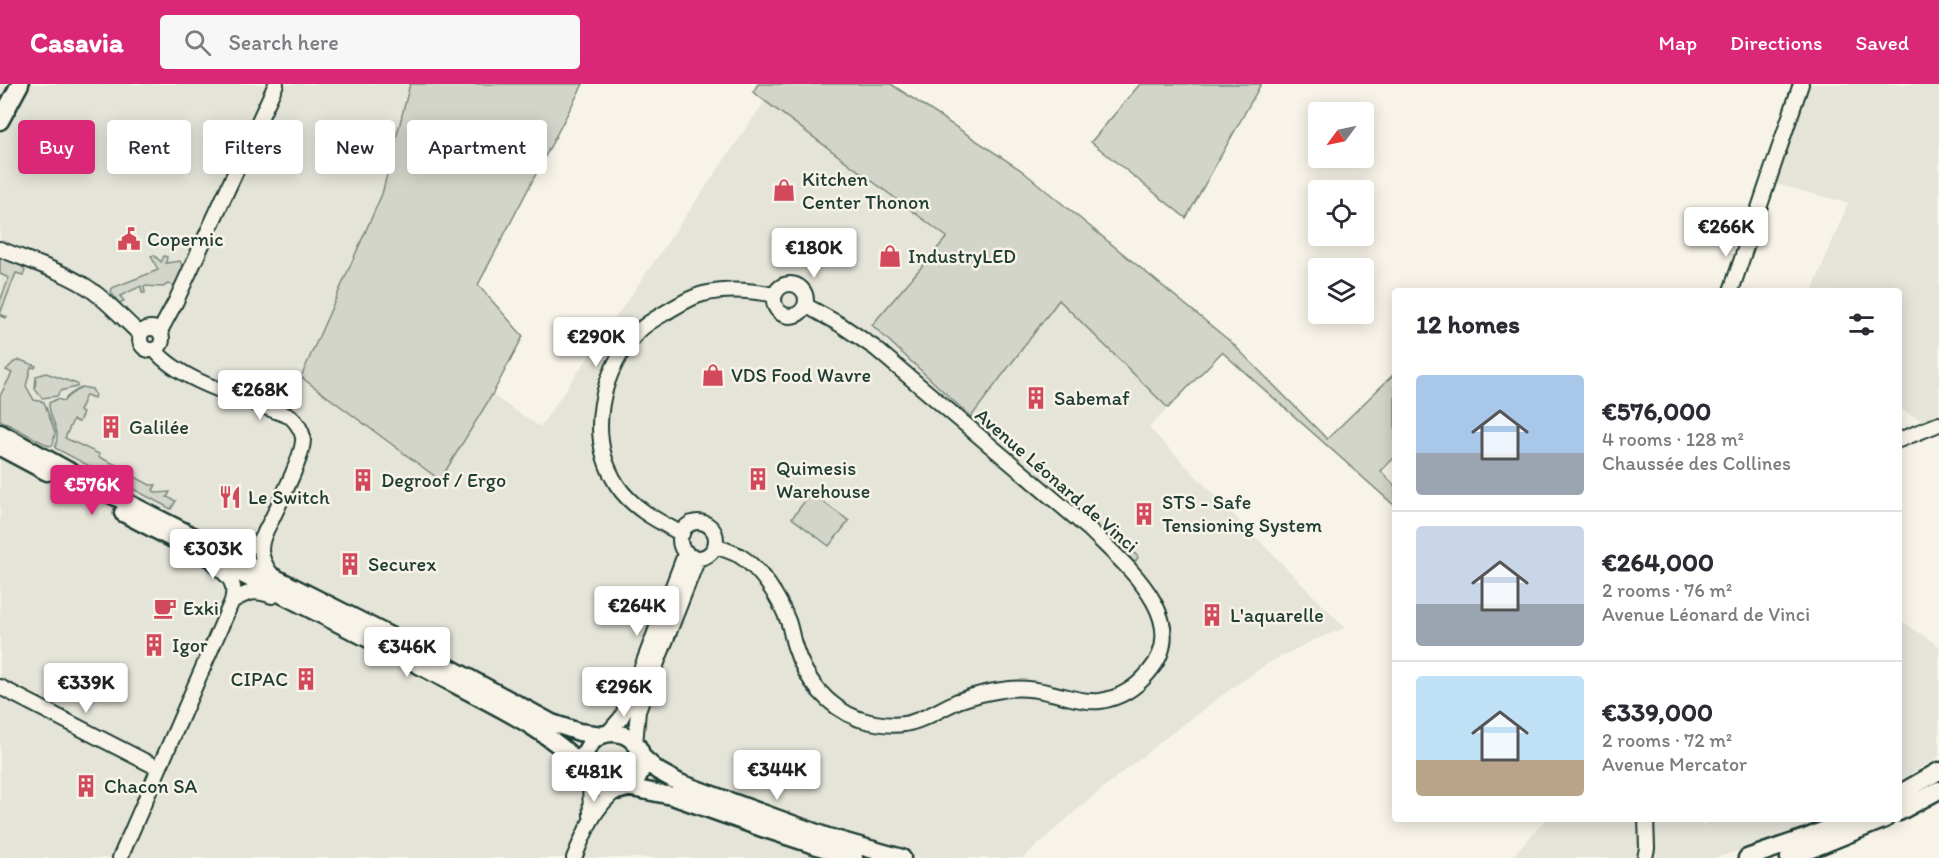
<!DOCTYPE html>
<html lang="en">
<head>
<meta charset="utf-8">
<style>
	body { margin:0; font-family:Itim,sans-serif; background:#f7f7f7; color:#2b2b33; height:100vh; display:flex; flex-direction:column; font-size:22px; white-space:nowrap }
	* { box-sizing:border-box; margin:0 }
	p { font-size:20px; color:#7c7c81 }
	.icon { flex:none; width:33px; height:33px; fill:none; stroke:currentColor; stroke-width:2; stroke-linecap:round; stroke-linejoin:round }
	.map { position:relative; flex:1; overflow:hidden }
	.panel { position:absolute; left:1392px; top:204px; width:510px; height:534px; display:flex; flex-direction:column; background:#fff; border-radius:6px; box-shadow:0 3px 15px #0003 }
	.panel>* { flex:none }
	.banner { position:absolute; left:18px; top:36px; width:570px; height:54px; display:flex; gap:12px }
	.needle { width:39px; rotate:237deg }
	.buttons { position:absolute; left:1308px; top:18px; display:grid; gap:12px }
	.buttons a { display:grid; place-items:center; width:66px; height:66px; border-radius:6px; background:#fff; box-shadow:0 3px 15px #0003; font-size:30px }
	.price { position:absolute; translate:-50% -51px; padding:0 14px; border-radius:6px; background:#fff; color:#222; font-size:20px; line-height:39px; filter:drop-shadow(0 2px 3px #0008) }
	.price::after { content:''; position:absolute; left:50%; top:36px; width:18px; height:14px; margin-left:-9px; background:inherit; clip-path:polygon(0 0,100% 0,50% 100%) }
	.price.on { background:#db2777; color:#fff }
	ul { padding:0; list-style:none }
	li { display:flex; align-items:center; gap:18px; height:150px; padding:0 24px }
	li+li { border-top:2px solid #e1e1e2 }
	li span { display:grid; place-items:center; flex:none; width:168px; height:120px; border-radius:6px; color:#555 }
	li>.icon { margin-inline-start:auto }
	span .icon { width:72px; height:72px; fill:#fffc; stroke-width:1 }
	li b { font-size:26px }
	h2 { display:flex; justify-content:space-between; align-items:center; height:72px; padding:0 24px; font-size:26px }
	.tag { padding:0 21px; border-radius:6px; background:#fff; box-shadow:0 3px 15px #0003; font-size:21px; line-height:54px }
	.tag.on { background:#db2777; color:#fff }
	header { display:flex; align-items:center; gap:36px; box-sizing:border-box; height:84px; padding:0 30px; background:#db2777; color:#fff }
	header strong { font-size:28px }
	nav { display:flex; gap:33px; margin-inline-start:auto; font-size:21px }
	.search { width:420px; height:54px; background:#f7f7f7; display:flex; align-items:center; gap:15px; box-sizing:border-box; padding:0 21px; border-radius:6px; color:#7c7c81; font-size:22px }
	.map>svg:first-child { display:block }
	.built { fill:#e5e4d9 }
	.green { fill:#d3d5ca; stroke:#79897f; stroke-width:1.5 }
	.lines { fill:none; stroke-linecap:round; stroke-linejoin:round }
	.minor-casing { stroke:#1f3d34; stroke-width:18 }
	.major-casing { stroke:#1f3d34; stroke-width:21 }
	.minor { stroke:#f7f3e8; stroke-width:14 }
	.major { stroke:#f7f3e8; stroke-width:16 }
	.labels { text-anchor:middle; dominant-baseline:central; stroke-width:5; stroke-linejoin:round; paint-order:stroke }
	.poi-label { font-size:20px; fill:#1f3d34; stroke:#f7f3e8; text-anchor:start }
	.street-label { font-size:20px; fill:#1f3d34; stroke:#f7f3e8 }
</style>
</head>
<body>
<header>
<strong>Casavia</strong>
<div class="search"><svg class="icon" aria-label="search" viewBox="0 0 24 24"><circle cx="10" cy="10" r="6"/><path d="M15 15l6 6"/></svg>Search here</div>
<nav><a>Map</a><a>Directions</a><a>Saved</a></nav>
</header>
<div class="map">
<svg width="1939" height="774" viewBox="0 0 1939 774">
	<rect width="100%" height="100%" fill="#f7f3e8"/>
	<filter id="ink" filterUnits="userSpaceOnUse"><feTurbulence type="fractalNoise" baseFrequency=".0167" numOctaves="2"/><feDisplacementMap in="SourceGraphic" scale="12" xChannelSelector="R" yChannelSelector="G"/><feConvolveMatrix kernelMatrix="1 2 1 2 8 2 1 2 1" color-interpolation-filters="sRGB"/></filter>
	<g filter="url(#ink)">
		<!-- built -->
		<path class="built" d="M0,0H410L382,110L302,293L440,395L492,311L540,343L765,17L947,153L872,241L971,333L1059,216L1168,324L1149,344L1345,544L1314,556L1270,578L1232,604L1159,659L1088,716L1023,774H0Z
			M1808,0H1939V332L1925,339L1899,324V207H1812L1848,119L1776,100Z
			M1900,536L1939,562V673L1899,697Z
			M1546,735H1696L1703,742L1710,735H1828L1784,753L1715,774H1511Z"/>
		<!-- green -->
		<path class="green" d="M410,0H583L478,201L523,252L492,311L440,396L301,293L382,110Z
			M758,0H891L1021,86L1231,258L1327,355L1395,289V373L1381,387L1395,402V422L1222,268L1168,324L1059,216L971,333L872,241L947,153L753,8Z
			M1140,0H1261L1186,134L1091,58Z
			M154,171L161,178L164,172L167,173L166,179L180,177L184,186L176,202L168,200L163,203L144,202L145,209H142L141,202L120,212L124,217L119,219L111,208L112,204L158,186L151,172Z
			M0,172C9,175 21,177 25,187L23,191L16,189L0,230L7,233L6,234L0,232V217L9,194L0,190Z
			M20,276L36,282L35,284L31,283L26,302L34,316L44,318L55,348L53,361L49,362L0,336V312L12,289L6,286L14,278Z
			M46,289L77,300V303L60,307L57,312L42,314L35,305L36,292Z
			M81,303L92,305L95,311L94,314L86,311L79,327L83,329L79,338L73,336L65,354L99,370V373L119,382L118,384L150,401H156L153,406L156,409L170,408L167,413L176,417L171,425L55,364C62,342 49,338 49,319L57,315L64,317C68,310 76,308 81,303Z
			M811,409L849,437L829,462L792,434Z
			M1103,441H1105L1138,473L1136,477L1131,479L1099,447Z"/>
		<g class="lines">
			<!-- minor casing -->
			<g class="minor-casing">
				<path id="minor" d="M0,165C29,177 60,186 87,203C107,216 122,234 140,250
					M774 216a16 16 0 1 1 32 0a16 16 0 1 1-32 0Z
					M1731,207L1801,0
					M140 255a11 11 0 1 1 22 0a11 11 0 1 1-22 0Z
					M160,247L176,217L276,0
					M155,266C181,299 252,316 291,333C297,339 301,344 303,353C305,370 280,417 272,435C267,444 261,454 261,465C261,474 266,483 271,490
					M1899,356L1939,340
					M680 456a18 18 0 1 1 36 0a18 18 0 1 1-36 0Z
					M682,450C658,437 632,424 617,401C586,352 600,286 640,246C648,238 660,232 670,226C680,220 691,213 703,210C727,204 751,206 775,211
					M222,460C240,470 247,466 263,454
					M715,462C723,465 733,468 740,472C762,486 779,514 788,537C791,545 792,555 795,563C805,595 827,623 859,635C872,639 890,642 904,640C923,637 940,625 958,617C972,612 987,608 1002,606C1018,603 1035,605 1051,609C1066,612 1084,619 1100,617C1121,614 1136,604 1149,588C1194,536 1124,480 1090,446L875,264L841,241L805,221
					M232,517C249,507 255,506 272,512
					M0,603L158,684
					M608,649L621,634L627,622L686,468
					M635,660L638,627L698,474
					M590,695L591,732
					M120,774L232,517C237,498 228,492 215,481
					M574,774C585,748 593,725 615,707
					M1645,774L1647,764L1646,735"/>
			</g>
			<!-- major casing -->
			<g class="major-casing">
				<path id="major" d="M0,37L20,0
					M0,349L114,412L404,559L552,639L579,648L602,651
					M0,363L47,388
					M123,429C229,485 337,537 443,594C491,620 547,644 585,685
					M584 678a29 29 0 1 1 58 0a29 29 0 1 1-58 0Z
					M641,672L658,687L680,699L828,753L902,774
					M627,703L672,712L765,745L854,774
					M1899,710L1939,687
					M1899,728L1939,706
					M1747,774L1808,753L1850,735
					M1789,774L1885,735"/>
			</g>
			<!-- minor -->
			<use href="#minor" class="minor"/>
			<!-- major -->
			<use href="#major" class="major"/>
		</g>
	</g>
	<!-- icons -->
	<defs>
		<g id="shop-bare" transform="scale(1.8)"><path d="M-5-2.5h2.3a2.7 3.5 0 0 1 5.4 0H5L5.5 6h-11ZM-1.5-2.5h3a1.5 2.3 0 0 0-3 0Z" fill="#d1495b" stroke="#f7f3e8" stroke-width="2.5" paint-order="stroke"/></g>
		<g id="civic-bare" transform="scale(1.8)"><path d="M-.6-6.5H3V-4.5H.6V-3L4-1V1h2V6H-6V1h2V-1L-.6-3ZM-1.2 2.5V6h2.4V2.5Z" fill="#d1495b" stroke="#f7f3e8" stroke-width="2.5" paint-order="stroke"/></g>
		<g id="building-bare" transform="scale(1.8)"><path d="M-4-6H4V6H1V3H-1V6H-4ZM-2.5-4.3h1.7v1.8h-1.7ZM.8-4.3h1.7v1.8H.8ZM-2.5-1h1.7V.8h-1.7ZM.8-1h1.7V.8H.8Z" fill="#d1495b" stroke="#f7f3e8" stroke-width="2.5" paint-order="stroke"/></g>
		<g id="restaurant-bare" transform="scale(1.8)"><path d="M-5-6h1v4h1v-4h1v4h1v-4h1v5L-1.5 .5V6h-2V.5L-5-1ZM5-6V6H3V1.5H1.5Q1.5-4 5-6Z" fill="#d1495b" stroke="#f7f3e8" stroke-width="2.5" paint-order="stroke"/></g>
		<g id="cafe-bare" transform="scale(1.8)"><path d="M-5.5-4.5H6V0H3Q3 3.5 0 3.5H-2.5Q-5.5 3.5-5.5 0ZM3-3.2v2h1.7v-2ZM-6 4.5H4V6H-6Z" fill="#d1495b" stroke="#f7f3e8" stroke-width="2.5" paint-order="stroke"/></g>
	</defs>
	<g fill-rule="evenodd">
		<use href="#shop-bare" x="784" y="106"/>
		<use href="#civic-bare" x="129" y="155"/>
		<use href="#shop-bare" x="890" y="172"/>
		<use href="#shop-bare" x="713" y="291"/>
		<use href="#building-bare" x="1036" y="314"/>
		<use href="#building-bare" x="111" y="343"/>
		<use href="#building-bare" x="758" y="395"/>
		<use href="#building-bare" x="363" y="396"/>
		<use href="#restaurant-bare" x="230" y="413"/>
		<use href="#building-bare" x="1144" y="430"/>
		<use href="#building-bare" x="350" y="480"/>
		<use href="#cafe-bare" x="165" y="524"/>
		<use href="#building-bare" x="1212" y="531"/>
		<use href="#building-bare" x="154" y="561"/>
		<use href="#building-bare" x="306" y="595"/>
		<use href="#building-bare" x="86" y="702"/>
	</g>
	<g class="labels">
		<!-- poi labels -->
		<g class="poi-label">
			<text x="802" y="95">Kitchen<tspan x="802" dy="23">Center Thonon</tspan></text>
			<text x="147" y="155">Copernic</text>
			<text x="908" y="172">IndustryLED</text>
			<text x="731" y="291">VDS Food Wavre</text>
			<text x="1054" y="314">Sabemaf</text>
			<text x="129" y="343">Galilée</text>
			<text x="776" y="384">Quimesis<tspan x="776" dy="23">Warehouse</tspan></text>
			<text x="381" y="396">Degroof / Ergo</text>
			<text x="248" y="413">Le Switch</text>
			<text x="1162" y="418">STS - Safe<tspan x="1162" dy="23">Tensioning System</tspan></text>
			<text x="368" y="480">Securex</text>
			<text x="183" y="524">Exki</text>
			<text x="1230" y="531">L'aquarelle</text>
			<text x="172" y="561">Igor</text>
			<text x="288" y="595" text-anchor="end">CIPAC</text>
			<text x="104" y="702">Chacon SA</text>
		</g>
		<!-- street labels -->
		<g class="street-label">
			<text transform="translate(1057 396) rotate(41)">Avenue Léonard de Vinci</text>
		</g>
	</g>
</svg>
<div class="buttons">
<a><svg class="needle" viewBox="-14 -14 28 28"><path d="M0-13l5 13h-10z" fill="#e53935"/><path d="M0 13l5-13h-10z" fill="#7c7c81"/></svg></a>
<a><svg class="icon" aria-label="locate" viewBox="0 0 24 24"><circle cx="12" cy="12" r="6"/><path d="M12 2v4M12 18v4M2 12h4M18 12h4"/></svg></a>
<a><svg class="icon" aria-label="layers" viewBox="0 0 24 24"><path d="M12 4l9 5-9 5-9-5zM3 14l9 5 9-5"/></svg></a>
</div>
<b class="price" style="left:1726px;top:174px">€266K</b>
<b class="price" style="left:814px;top:195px">€180K</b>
<b class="price" style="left:596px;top:284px">€290K</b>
<b class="price" style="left:260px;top:337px">€268K</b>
<b class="price on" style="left:92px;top:432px">€576K</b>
<b class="price" style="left:213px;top:496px">€303K</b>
<b class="price" style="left:637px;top:553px">€264K</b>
<b class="price" style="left:407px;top:594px">€346K</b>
<b class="price" style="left:86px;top:630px">€339K</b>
<b class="price" style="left:624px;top:634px">€296K</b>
<b class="price" style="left:777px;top:717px">€344K</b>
<b class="price" style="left:594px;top:719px">€481K</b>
<div class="banner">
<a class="tag on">Buy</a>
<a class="tag">Rent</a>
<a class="tag">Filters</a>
<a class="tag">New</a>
<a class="tag">Apartment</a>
</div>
<section class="panel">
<h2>12 homes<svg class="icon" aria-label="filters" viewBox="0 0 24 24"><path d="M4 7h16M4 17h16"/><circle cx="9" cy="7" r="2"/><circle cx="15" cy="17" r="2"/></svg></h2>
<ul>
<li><span style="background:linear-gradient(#a9c7e8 65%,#9aa5b1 0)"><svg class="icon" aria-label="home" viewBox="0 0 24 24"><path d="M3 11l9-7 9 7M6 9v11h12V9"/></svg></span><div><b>€576,000</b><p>4 rooms · 128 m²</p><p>Chaussée des Collines</p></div></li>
<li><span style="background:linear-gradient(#c9d6e8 65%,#9aa5b1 0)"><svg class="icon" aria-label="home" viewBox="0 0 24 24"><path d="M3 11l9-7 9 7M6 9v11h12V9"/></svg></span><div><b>€264,000</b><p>2 rooms · 76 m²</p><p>Avenue Léonard de Vinci</p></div></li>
<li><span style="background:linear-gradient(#bfe0f5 70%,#b9a48a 0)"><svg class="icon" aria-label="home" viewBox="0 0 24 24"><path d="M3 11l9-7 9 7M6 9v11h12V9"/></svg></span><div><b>€339,000</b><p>2 rooms · 72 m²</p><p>Avenue Mercator</p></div></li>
</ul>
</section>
</div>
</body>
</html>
